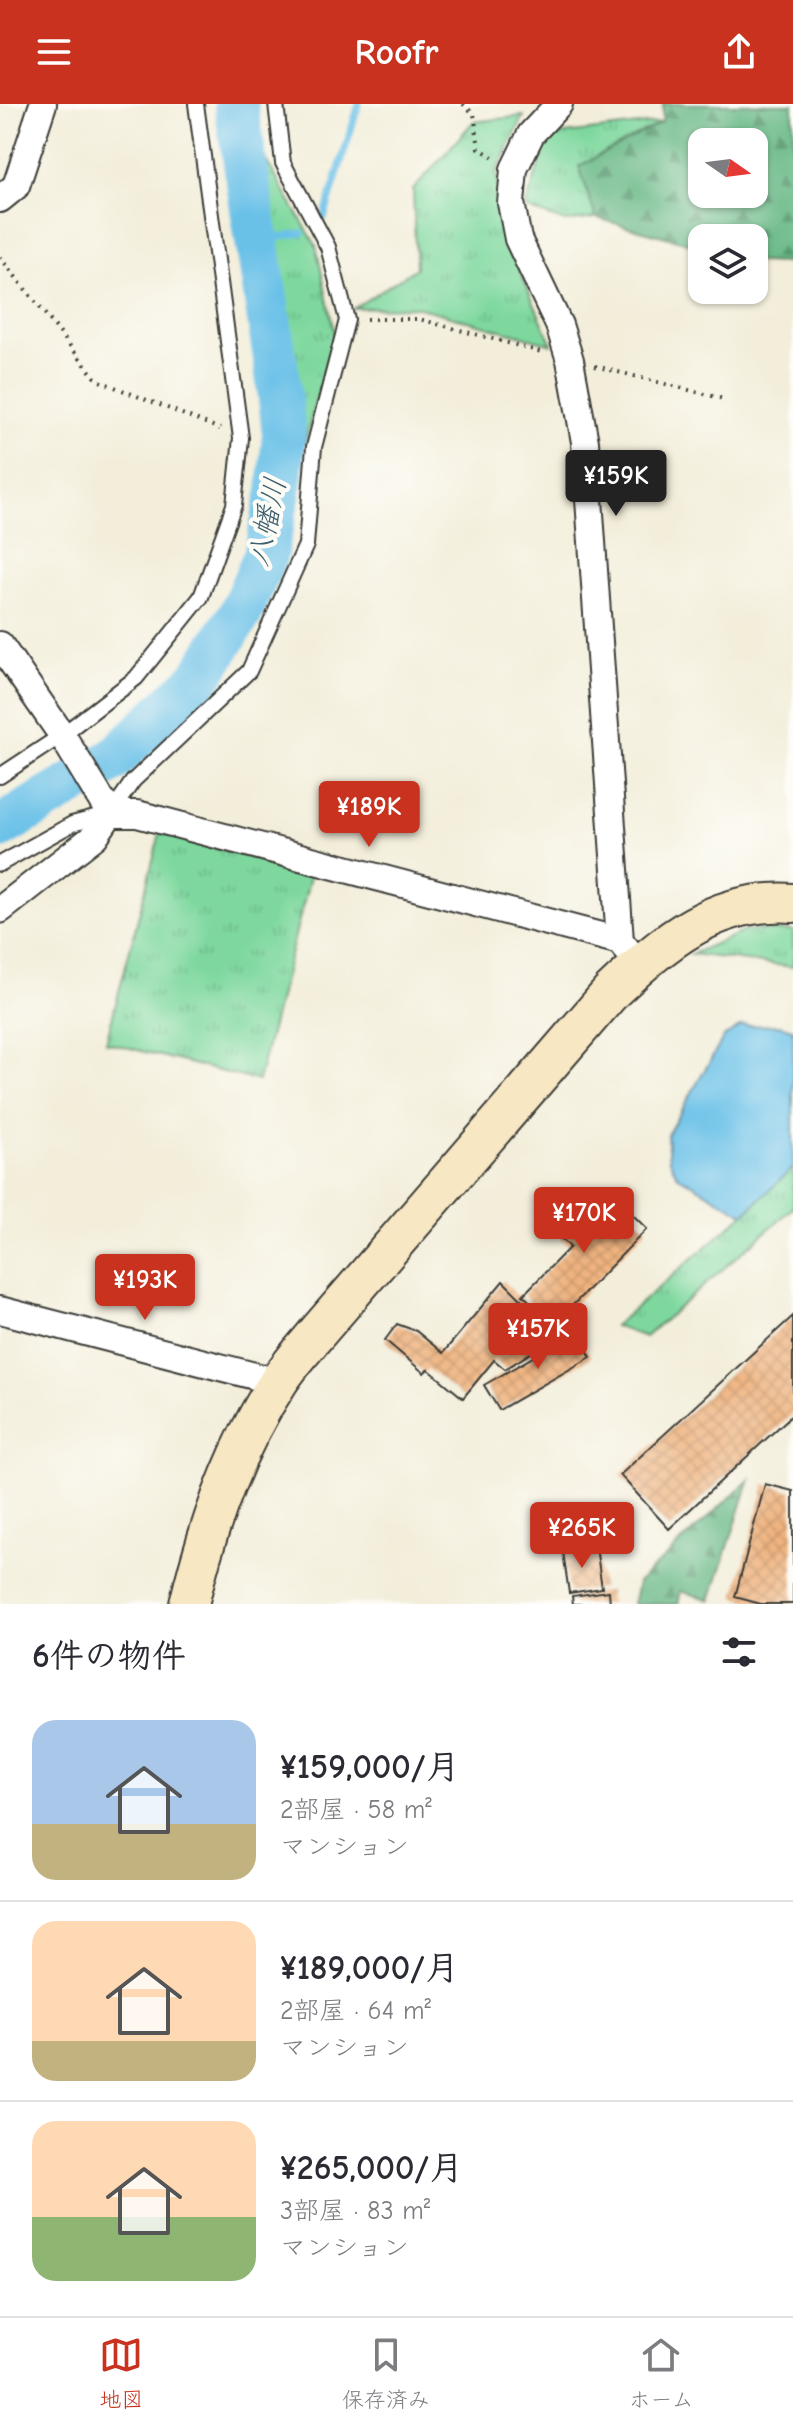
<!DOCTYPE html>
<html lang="ja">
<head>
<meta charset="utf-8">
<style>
	body { margin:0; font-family:"Comic Neue","Klee One",sans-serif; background:#f7f7f7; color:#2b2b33; height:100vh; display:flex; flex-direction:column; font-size:30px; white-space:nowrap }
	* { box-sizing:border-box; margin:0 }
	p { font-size:26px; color:#7c7c81 }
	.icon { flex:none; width:44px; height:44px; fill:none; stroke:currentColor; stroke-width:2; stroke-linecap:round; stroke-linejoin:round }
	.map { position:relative; height:1500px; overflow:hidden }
	.details { display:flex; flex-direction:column; background:#fff; flex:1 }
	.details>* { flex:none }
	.needle { width:52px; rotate:104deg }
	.tools { position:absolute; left:688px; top:24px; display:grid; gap:16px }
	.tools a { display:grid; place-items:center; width:80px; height:80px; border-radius:16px; background:#fff; box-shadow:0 2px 6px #0004; font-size:40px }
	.price { position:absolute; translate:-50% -68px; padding:0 18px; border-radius:8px; background:#c8321e; color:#fff; font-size:26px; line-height:52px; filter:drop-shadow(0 2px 4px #0008) }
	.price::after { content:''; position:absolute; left:50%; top:48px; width:24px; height:18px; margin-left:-12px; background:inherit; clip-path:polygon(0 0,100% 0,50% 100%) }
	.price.selected { background:#222; color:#fff }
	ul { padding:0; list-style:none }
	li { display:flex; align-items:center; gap:24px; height:200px; padding:0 32px }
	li+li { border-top:2px solid #e1e1e2 }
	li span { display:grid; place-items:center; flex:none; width:224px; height:160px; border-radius:24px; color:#555 }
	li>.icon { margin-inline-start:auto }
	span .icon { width:96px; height:96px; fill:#fffc; stroke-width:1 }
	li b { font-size:34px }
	h2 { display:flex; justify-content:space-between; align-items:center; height:96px; padding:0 32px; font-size:34px }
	header { display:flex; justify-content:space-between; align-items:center; height:104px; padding:0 32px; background:#c8321e; color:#fff; font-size:36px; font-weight:600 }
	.dock { display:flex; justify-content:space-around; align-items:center; height:112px; border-top:2px solid #e1e1e2; background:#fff; font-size:22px; color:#7c7c81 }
	.dock a { display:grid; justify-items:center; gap:4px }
	.dock .selected { color:#c8321e }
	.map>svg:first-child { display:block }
	.grass { fill:url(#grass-tufts); stroke:#4d7a5d; stroke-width:2 }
	.forest { fill:url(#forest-firs); stroke:#416a50; stroke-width:2; fill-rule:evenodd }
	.water { fill:#6bc1e8; stroke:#446e82; stroke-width:2 }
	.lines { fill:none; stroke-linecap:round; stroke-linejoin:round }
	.stream { stroke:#6bc1e8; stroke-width:7 }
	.river { stroke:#6bc1e8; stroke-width:44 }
	.building { fill:url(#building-cross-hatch) }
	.lane-casing { stroke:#3c3c38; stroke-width:18 }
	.street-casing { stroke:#3c3c38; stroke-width:30 }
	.secondary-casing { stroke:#3c3c38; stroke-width:42 }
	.path { stroke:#3c3c38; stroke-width:4; stroke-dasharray:2 6; stroke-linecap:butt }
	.lane { stroke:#fff; stroke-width:14 }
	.street { stroke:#fff; stroke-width:26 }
	.secondary { stroke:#f8e7c3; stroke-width:38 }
	.labels { text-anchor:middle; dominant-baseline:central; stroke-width:8; stroke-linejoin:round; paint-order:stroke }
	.water-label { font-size:30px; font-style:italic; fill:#3c5e6e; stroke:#fdfcf7 }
</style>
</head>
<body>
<header><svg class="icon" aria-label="menu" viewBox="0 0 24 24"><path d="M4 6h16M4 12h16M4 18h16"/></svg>Roofr<svg class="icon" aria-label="share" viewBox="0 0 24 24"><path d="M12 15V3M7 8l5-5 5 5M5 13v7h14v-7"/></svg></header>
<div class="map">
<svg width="793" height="1500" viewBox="0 0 793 1500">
	<defs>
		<pattern id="grass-tufts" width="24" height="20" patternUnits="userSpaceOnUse" patternTransform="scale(2)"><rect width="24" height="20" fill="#7ed89e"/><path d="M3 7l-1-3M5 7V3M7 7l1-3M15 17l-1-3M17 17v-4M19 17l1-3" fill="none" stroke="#6cb988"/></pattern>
		<pattern id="forest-firs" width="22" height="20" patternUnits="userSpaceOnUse" patternTransform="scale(2)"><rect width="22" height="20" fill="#66b885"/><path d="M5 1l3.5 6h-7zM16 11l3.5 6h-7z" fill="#53956c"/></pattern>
		<pattern id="building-cross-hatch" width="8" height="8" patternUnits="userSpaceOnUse" patternTransform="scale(2)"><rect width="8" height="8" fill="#efb37f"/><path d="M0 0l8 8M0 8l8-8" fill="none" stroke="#cc996d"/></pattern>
	</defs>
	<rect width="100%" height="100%" fill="#fdfcf7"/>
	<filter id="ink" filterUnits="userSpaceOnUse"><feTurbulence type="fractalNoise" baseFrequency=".0125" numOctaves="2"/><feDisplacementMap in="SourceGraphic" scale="16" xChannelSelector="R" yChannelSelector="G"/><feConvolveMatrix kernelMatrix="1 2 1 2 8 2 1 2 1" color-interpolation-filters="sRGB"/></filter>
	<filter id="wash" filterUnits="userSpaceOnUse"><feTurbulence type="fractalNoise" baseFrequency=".006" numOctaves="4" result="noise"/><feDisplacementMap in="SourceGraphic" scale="32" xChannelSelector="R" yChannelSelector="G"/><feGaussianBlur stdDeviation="1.8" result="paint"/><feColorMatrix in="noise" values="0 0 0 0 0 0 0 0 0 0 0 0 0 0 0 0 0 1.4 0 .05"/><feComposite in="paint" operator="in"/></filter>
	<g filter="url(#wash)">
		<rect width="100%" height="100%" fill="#f3eeda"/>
		<!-- grass -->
		<path class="grass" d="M524,12L496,69L508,141L552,240L417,203L354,204L416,164L413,86L473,18Z
			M663,18L580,62L596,114L565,118L525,104L549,32Z
			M264,53L316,141L334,228L303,346Z
			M160,729L311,769L258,977L106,938Z
			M747,826L793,827V863L691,850Z
			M793,1064V1104L645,1233L614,1222L744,1110Z"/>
		<!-- forest -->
		<path class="forest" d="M663,0H793V159L754,158V134H702V143L596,114L579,62L662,18ZM702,38H754V90H702Z
			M750,1375L711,1496L681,1487L678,1500H633L638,1478Z"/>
		<!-- water -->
		<path class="water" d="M779,921L793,925V1064L744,1110L677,1071L669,1056L667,1031L724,933L741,922Z"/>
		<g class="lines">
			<!-- stream -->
			<path class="stream" d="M324,114L359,0
				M257,137L302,129"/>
			<!-- river -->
			<path class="river" d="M0,723L112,657L199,575L240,510L265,452L279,388L284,330L276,261L236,0"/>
		</g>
		<g id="blocks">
			<!-- building -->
			<path class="building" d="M590,1087L612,1090L647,1125L570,1204L579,1213L563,1230L523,1191L570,1143L552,1125Z
				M503,1177L558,1232L505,1265L494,1256L463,1294L428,1265L424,1269L385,1236L397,1220L416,1227L443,1249Z
				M793,1212V1310L669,1425L620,1371Z
				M577,1228L591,1253L499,1306L484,1281Z
				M765,1380L793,1387V1500H761L735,1493Z
				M571,1422L574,1441L557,1444L555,1424Z
				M596,1443L602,1484L569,1489L563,1448Z
				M609,1487L610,1500H573L572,1492Z"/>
		</g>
	</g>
	<g filter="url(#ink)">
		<use href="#blocks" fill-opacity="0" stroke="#3c3c38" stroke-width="2"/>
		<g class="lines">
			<!-- lane casing -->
			<g class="lane-casing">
				<path id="lane" d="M0,672L62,631L136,574L201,493L234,401L241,334L196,0
					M0,760L72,720L110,710L133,677L249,567L306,441L314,343L347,216L328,143L283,59L276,0"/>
			</g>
			<!-- street casing -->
			<g class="street-casing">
				<path id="street" d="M559,0L531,30L514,65L511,99L518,135L559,221L570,256L585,338L620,837
					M0,95L16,82L43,0
					M0,541L62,631L110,710
					M110,710H137L620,837L629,848
					M0,806L95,732L110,710
					M0,1206L278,1278"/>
			</g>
			<!-- secondary casing -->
			<g class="secondary-casing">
				<path id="secondary" d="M189,1500C207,1424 235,1344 279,1277C290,1260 304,1245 317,1229L612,887C665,837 715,794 793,799"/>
			</g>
			<!-- path -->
			<path class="path" d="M463,0L474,10L479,44L493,53
				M0,153L97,276L220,325
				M366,215H419L541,248
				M595,262L724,295"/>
			<!-- lane -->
			<use href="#lane" class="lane"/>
			<!-- street -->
			<use href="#street" class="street"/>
			<!-- secondary -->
			<use href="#secondary" class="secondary"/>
		</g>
	</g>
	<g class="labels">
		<!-- water labels -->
		<g class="water-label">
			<text transform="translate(267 418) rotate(-78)">八幡川</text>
		</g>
	</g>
</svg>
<div class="tools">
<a><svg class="needle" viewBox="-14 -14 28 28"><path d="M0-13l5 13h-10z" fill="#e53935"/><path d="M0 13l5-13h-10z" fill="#7c7c81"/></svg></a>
<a><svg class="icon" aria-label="layers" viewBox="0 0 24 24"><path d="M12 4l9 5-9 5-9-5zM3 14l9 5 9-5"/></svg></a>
</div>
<b class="price selected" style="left:616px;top:414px">¥159K</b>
<b class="price" style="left:369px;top:745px">¥189K</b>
<b class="price" style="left:584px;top:1151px">¥170K</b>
<b class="price" style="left:145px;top:1218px">¥193K</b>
<b class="price" style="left:538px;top:1267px">¥157K</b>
<b class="price" style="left:582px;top:1466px">¥265K</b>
</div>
<section class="details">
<h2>6件の物件<svg class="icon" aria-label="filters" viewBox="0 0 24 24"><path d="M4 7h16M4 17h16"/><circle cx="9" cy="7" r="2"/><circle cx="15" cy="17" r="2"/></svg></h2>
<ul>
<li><span style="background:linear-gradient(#a9c7e8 65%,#c2b280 0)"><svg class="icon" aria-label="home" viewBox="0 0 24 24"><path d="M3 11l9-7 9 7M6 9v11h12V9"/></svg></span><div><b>¥159,000/月</b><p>2部屋 · 58 m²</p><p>マンション</p></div></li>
<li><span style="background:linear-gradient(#ffd9b3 75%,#c2b280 0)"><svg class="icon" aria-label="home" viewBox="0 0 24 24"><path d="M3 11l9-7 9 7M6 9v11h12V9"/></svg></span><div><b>¥189,000/月</b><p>2部屋 · 64 m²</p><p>マンション</p></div></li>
<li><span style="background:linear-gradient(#ffd9b3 60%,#8fb573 0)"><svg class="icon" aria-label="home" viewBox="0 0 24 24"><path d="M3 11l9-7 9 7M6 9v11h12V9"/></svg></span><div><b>¥265,000/月</b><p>3部屋 · 83 m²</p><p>マンション</p></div></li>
</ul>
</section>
<nav class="dock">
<a class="selected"><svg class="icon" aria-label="map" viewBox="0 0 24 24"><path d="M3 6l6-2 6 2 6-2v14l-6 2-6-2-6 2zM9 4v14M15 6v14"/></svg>地図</a>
<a><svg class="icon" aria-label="saved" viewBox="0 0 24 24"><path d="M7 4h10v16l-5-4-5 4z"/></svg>保存済み</a>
<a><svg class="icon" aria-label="home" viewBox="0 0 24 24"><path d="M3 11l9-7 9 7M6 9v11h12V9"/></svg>ホーム</a>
</nav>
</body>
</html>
